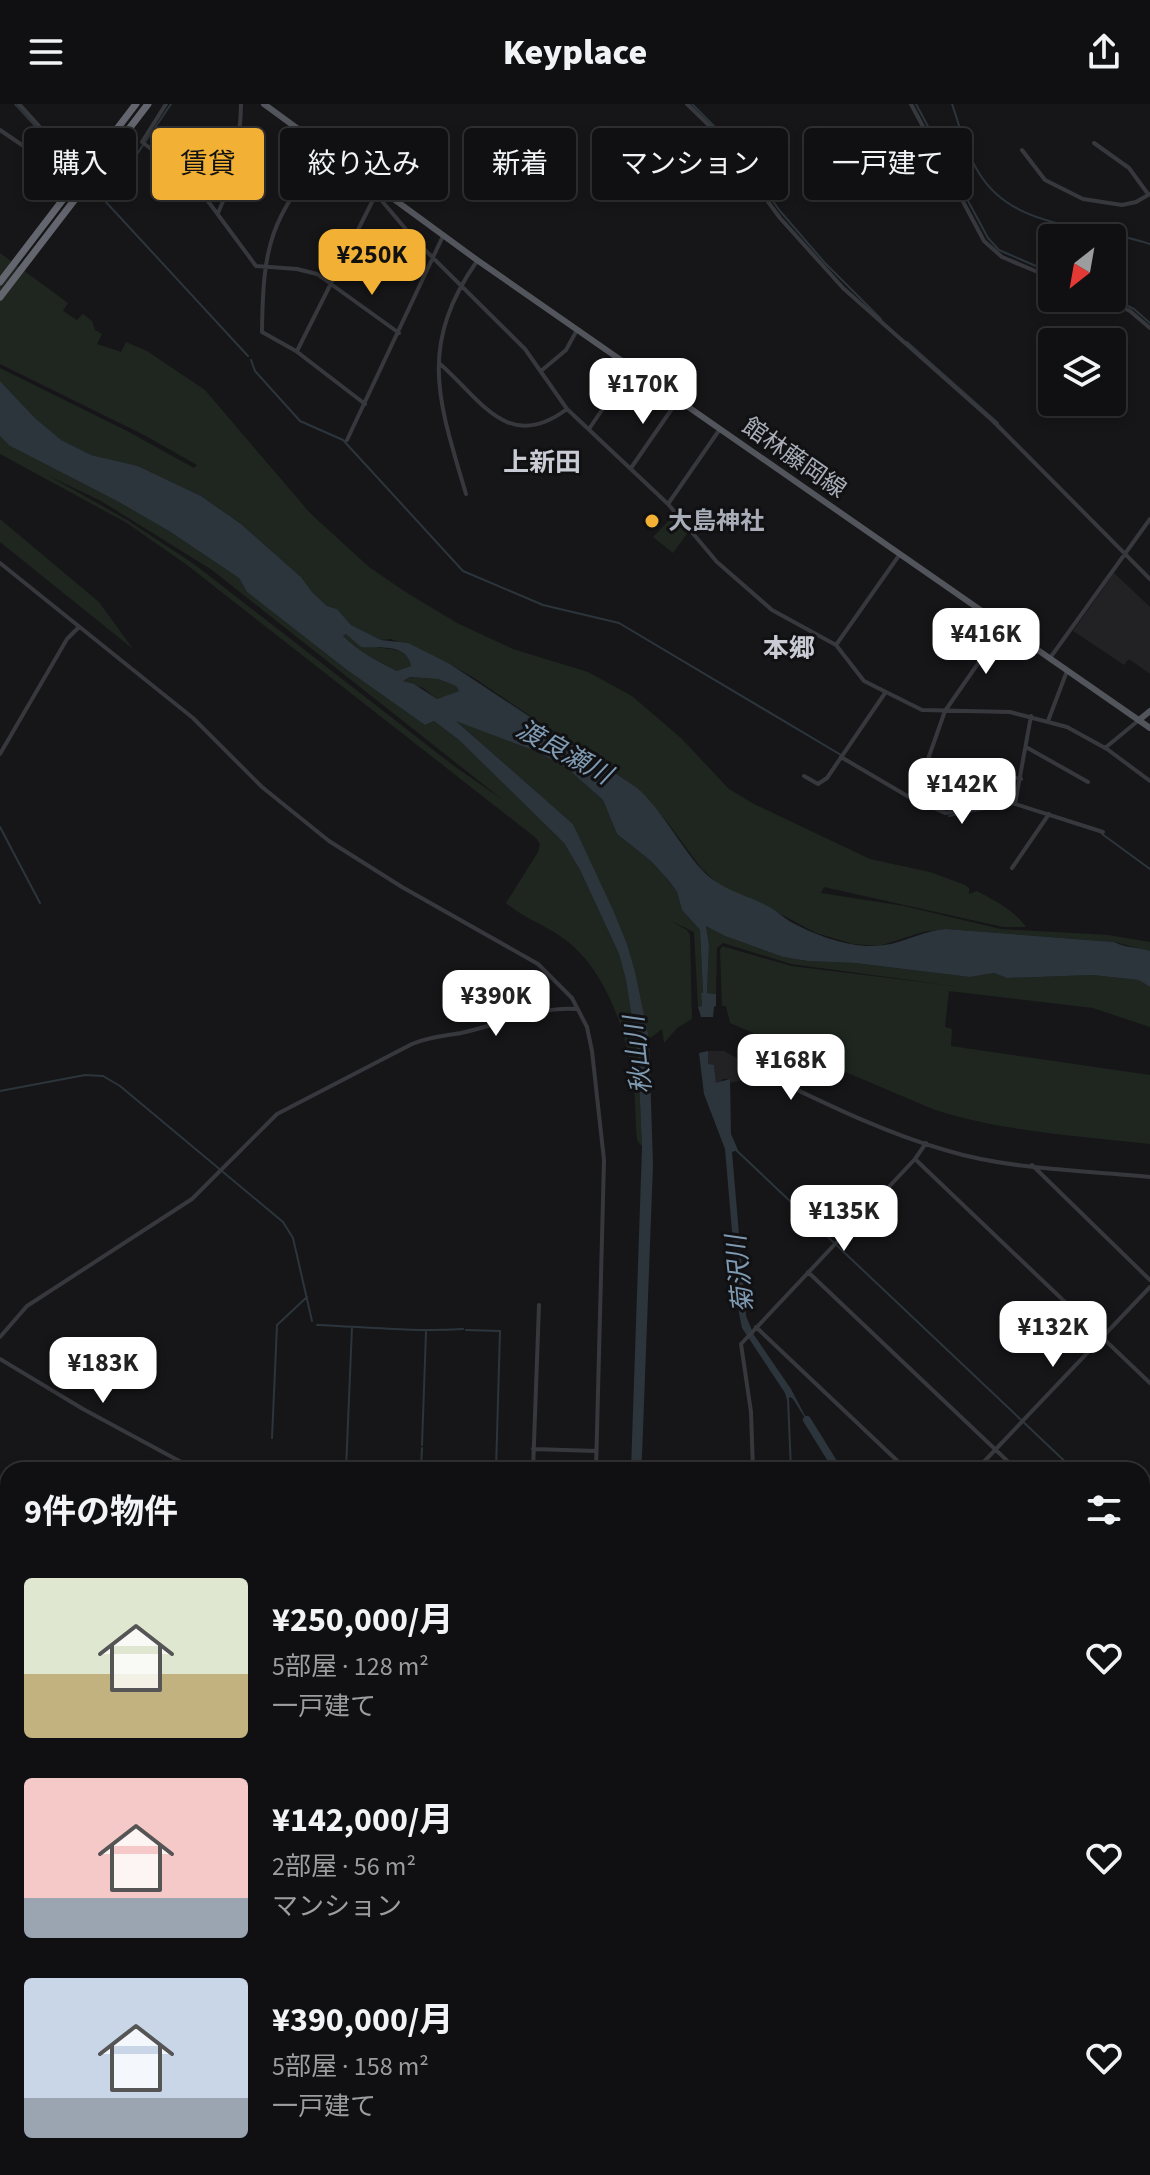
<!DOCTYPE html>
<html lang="ja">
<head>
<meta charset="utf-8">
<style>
	body { margin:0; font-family:"Source Sans 3","Noto Sans JP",sans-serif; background:#19191b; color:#f1f3f6; height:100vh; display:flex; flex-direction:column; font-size:30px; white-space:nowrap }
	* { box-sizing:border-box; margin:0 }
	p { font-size:26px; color:#9c9d9f }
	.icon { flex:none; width:44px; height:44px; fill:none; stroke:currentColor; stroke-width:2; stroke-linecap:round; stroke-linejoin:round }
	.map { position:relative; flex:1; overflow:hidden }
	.details { position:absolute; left:0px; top:1358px; width:1150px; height:714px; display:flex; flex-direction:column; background:#101012; border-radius:24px 24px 0 0; box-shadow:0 4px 12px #0003,0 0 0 2px #303032 }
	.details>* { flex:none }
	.guide { position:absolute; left:24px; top:24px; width:1102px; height:72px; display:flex; gap:16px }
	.needle { width:52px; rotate:211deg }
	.controls { position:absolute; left:1038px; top:120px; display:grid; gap:16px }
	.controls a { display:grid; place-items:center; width:88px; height:88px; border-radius:8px; background:#101012; box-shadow:0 4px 12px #0003,0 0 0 2px #303032; font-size:40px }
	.price { position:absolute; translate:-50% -68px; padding:0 18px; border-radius:16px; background:#fff; color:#222; font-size:26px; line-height:52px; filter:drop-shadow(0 2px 4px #0008) }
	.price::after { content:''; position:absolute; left:50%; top:48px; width:24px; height:18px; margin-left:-12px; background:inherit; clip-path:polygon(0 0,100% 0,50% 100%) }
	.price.current { background:#f2b134; color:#111 }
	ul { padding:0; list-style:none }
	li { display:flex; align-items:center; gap:24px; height:200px; padding:0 24px }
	li span { display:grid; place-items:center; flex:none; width:224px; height:160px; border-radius:8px; color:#555 }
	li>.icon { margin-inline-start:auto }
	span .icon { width:96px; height:96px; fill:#fffc; stroke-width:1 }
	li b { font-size:34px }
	h2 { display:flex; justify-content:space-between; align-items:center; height:96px; padding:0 24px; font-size:34px }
	.pill { padding:0 28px; border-radius:8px; background:#101012; box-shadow:0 4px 12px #0003,0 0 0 2px #303032; font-size:28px; line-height:72px }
	.pill.current { background:#f2b134; color:#111 }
	header { display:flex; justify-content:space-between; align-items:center; height:104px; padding:0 24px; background:#101012; font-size:36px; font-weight:800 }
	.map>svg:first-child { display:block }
	.built { fill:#222225 }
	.green { fill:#1e261f; fill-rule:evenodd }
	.water { fill:#2c353c; fill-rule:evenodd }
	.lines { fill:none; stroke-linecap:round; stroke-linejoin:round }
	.stream { stroke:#2c353c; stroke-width:2 }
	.river { stroke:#2c353c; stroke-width:8 }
	.minor { stroke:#37383d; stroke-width:4 }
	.major { stroke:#53555c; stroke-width:6 }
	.highway { stroke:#63666e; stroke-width:7 }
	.poi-dot { fill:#f2b134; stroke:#111113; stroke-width:3 }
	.labels { text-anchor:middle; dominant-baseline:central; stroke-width:6; stroke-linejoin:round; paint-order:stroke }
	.street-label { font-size:24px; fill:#a8adb8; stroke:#111113 }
	.poi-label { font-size:24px; font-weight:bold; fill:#a8adb8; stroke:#111113; text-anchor:start }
	.neighbourhood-label { font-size:26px; font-weight:bold; fill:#c9ccd4; stroke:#111113 }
	.water-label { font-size:26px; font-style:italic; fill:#7f9bb3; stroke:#111113 }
</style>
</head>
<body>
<header><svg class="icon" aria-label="menu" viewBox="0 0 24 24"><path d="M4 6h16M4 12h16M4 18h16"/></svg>Keyplace<svg class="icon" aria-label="share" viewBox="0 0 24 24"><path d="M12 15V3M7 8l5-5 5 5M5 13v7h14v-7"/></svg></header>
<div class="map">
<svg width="1150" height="2071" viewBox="0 0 1150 2071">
	<rect width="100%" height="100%" fill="#161618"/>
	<!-- built -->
	<path class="built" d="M1114,469L1150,503V570L1129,555L1124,561L1073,527Z
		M708,947H724L743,957L740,966L744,976L730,979V975H722V979H716L714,961H708Z"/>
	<!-- green -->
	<path class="green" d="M0,149L68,199L63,207L77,216L83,210L92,217L95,226L102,230L97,240L121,248L126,238L147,247L205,286L310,409L369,463L404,487L457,519L513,545L588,568L632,592L681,634L729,685L754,700L870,755L930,768L965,781L969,784V790L977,787C994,796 1015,807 1026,823H1003L824,783L821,789L904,802L1001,825L1108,831L1150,838V847L1114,838L946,825L923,828L879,842L853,840L816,829L754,796L734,789L719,781L701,764L668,719L636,683L474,574L450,560L391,535L381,536L351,521L337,505L327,502L312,488L301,473L241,420L201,392L138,362L91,351L60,336L35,314L0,277V264L129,328L194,364L197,361L144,331L0,260Z
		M0,332L10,342L117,397L169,427L239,474L247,488L347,566L425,621L434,617L459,636L564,739L580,766L619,850L626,876L638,953L642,1043L637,1036C635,1016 636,995 633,975C627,930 608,874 573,842C554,824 526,816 506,799L538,748L540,740L536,734L187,461L127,419L0,350ZM49,372L101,397L212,466L503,696L454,662L194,460L127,416Z
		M675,410L689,427L673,449L653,433Z
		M0,415L99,498L133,545L0,438Z
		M347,530C355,534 363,539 372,542C387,547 407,541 411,562L397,567L359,547L342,532Z
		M410,573L438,575L456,582L459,587L437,595L423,584L403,577Z
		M454,615L538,648L568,665L603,696L617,730L652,758L670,778L677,788L682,806L700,826L703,889L701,890L702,902L698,903L694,828L669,816L687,826L690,831L692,915L677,924L664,939L662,925L649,935L627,840L573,720Z
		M706,821L725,832L783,853L808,857L855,859L970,873L994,869L1007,874L1092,871L1140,876L1150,883V923L1093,904L949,887L945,923L952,925L951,942L1150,971V1040C1078,1032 1005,1028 935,1006L730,919L726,902H722L720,846L722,842L791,862L954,882L791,860L723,839L717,844L716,890L707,889L709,841Z"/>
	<!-- water -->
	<path class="water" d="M0,277L35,314L61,336L91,351L138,362L201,392L241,420L301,473L312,488L327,502L337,505L351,521L381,536L408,539L450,560L636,683C663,707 678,739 701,765C721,787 747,790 771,804C778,808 784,814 791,818C814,831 848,843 874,842C898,842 921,827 946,825L1114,838C1126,844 1138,843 1150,847V883L1139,876L1092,871L1007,874L994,869L970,873L855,859L808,857L783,853L725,832L706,822L709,841L707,889L716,890V902L714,903L713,913H701L698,903L702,902L701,889H703L700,826L682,806L677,788L670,778L652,758L617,730L603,696L568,665L538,648L456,617L573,720L613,806L627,840L635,868L649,935L653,1061L642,1352L641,1366H631L642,1043L638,953L626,876L619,850L580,766L564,739L459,636L434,617L425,621L347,566L247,488L239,474L169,427L117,397L10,342L0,332ZM346,530L361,543C379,544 407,539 411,562L397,567C377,557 359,548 343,532ZM410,573L438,575L456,582L459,587L437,595L414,580L403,577Z
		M708,947V960L714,961L716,979L730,975L731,1030L738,1046L732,1048L746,1212L754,1231L791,1285L812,1325L793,1295L790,1293L787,1296L785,1289L742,1224L739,1209L725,1045L704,990L699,949Z"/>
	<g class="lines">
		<!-- stream -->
		<path class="stream" d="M15,0L37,24
			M692,0L731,39L780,107L825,159L881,215
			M916,0L988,134L999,146L1052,169
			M952,0C960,23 966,49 979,69C1014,127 1091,120 1150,140
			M41,29L73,62
			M98,89L101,93
			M108,93L171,0
			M105,97L248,252
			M1111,194L1134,205L1150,219
			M907,238L998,319
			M251,256L255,267L300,317L343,336L463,467L543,501L619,519L841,651
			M913,692L945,706
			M949,712L989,704
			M0,723L40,799
			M1102,730L1150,765
			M0,987L85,971L103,972L120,982L283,1118L293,1134L312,1217
			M735,1045L1074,1366
			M317,1221C366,1223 414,1228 463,1225
			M466,1226L500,1227L496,1366
			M788,1295L791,1366
			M272,1334L277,1221L307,1193
			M422,1341L426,1228
			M421,1363L422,1344
			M421,1364V1366
			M346,1366L352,1223
			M1142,1431L1150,1439
			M1142,1880L1145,1883
			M1149,1886L1150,1887
			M1142,1946L1150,1937
			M1142,2059L1150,2050
			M813,2064L819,2071
			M936,2064L943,2071
			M341,2071L344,2064
			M422,2071L424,2064
			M502,2071L505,2064
			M583,2071L585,2064
			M923,2071L929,2064
			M1027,2071L1033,2064
			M1131,2071L1137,2064"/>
		<!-- river -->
		<path class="river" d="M807,1316L838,1366
			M0,1491L8,1492
			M1142,1544L1150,1546
			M0,1668L8,1669"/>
		<!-- minor -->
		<path class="minor" d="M19,0L68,54
			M166,0L142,38L183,69L199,85L256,162L297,165L317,170L399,229
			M687,0L719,31L780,114L843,184L993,317L1150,475
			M911,0L984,137L1002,153L1052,174
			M0,26L25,43L40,25
			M1094,39L1129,64L1148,90
			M1022,46L1045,76L1083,95L1122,101L1136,98L1150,90
			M327,47C270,114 263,141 262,228L296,247L365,300
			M376,90L415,136L525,245L567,305L668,400L717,458L772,506L836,541L864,577L922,606L1010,608L1067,623L1107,645L1150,677
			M218,109C231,82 241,30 241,0
			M1102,194L1130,207L1150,224
			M297,247L376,90
			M439,259C480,294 507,350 567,305
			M541,267L566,246L577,226
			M589,325L631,263
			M347,336L443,132
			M631,364L678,296
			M466,390C439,298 417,243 477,157
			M668,400L720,325
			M0,459L193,614L262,683L329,737L402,783L538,860L572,894L587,923L592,947L604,1056L596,1366
			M836,541L900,450
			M1050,554L1150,415
			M1048,617L1067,567
			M1026,643L1088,678
			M1105,644L1139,616
			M0,650L67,535L79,523
			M841,653L909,693L945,709L1012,699L1103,728
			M928,655L1021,675
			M804,672L818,680L827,674L885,589
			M909,693L928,655L945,607L1004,522
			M1015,700L1031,612
			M1012,764L1049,710
			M743,960C809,991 875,1026 945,1046C1010,1066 1083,1066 1150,1073
			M915,1055L1150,1279
			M1032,1061L1150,1176
			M808,1168L1017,1366
			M756,1223L907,1366
			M0,1233L27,1202L192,1095L277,1010L412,940C429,933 444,932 461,929C499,921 538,902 577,905
			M0,1255L83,1305L196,1366
			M533,1345L596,1347
			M533,1366L539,1201
			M753,1366L751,1308L741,1240L915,1055L926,1039
			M976,1366L1150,1183
			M1142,1401L1150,1392
			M1142,1485L1150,1493
			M0,1530L8,1531
			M0,1591L8,1598
			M0,1624L8,1619
			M0,1704L8,1716
			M1,1706L8,1702
			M1142,1776L1150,1768
			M1142,2003L1150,1994
			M735,2064L746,2068L745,2071
			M810,2064L816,2071
			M1004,2064L1012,2071
			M156,2071L159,2064
			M383,2071L385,2064
			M463,2071L465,2064
			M870,2071L876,2064
			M1079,2071L1086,2064"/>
		<!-- major -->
		<path class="major" d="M264,0L477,156L1150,624
			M1139,616L1150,607"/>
		<!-- highway -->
		<path class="highway" d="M0,178L136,0
			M0,193L148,0"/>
	</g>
	<!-- markers -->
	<circle class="poi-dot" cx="652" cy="417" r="8"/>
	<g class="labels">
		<!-- street labels -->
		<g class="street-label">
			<text transform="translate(794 354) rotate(35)">館林藤岡線</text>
		</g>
		<!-- poi labels -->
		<g class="poi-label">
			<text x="668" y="417">大島神社</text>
		</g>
		<!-- neighbourhood labels -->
		<g class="neighbourhood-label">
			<text x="542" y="358">上新田</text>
			<text x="789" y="544">本郷</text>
		</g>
		<!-- water labels -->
		<g class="water-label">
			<text transform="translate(564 648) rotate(29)">渡良瀬川</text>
			<text transform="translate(638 951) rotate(-96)">秋山川</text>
			<text transform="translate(740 1170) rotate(-96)">菊沢川</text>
		</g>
	</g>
</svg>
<div class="controls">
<a><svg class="needle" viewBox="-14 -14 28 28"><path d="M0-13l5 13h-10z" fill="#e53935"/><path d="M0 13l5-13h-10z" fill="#9c9d9f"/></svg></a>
<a><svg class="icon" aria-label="layers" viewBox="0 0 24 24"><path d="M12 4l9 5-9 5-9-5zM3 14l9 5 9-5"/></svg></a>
</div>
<b class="price current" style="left:372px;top:193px">¥250K</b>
<b class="price" style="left:643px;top:322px">¥170K</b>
<b class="price" style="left:986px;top:572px">¥416K</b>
<b class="price" style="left:962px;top:722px">¥142K</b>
<b class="price" style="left:496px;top:934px">¥390K</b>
<b class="price" style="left:791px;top:998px">¥168K</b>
<b class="price" style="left:844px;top:1149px">¥135K</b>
<b class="price" style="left:1053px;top:1265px">¥132K</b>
<b class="price" style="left:103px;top:1301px">¥183K</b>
<div class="guide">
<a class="pill">購入</a>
<a class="pill current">賃貸</a>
<a class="pill">絞り込み</a>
<a class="pill">新着</a>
<a class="pill">マンション</a>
<a class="pill">一戸建て</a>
</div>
<section class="details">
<h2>9件の物件<svg class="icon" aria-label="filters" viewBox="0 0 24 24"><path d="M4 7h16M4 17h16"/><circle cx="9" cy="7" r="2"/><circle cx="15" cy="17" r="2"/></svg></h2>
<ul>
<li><span style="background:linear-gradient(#dfe7d0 60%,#c2b280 0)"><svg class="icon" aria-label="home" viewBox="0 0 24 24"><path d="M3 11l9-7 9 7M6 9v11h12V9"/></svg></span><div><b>¥250,000/月</b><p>5部屋 · 128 m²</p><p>一戸建て</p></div><svg class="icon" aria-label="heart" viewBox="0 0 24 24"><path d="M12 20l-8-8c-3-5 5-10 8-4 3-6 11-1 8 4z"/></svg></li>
<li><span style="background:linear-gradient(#f6c9c9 75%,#9aa5b1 0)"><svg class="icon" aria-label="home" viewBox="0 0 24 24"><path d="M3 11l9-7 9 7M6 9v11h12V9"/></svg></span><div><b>¥142,000/月</b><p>2部屋 · 56 m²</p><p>マンション</p></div><svg class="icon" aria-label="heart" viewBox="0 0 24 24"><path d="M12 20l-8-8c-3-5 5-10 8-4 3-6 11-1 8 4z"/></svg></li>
<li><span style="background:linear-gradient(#c9d6e8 75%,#9aa5b1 0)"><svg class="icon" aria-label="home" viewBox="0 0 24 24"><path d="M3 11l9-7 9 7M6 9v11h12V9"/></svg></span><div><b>¥390,000/月</b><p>5部屋 · 158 m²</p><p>一戸建て</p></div><svg class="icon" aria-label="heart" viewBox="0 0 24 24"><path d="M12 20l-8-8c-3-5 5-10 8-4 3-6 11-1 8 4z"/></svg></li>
</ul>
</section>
</div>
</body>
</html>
